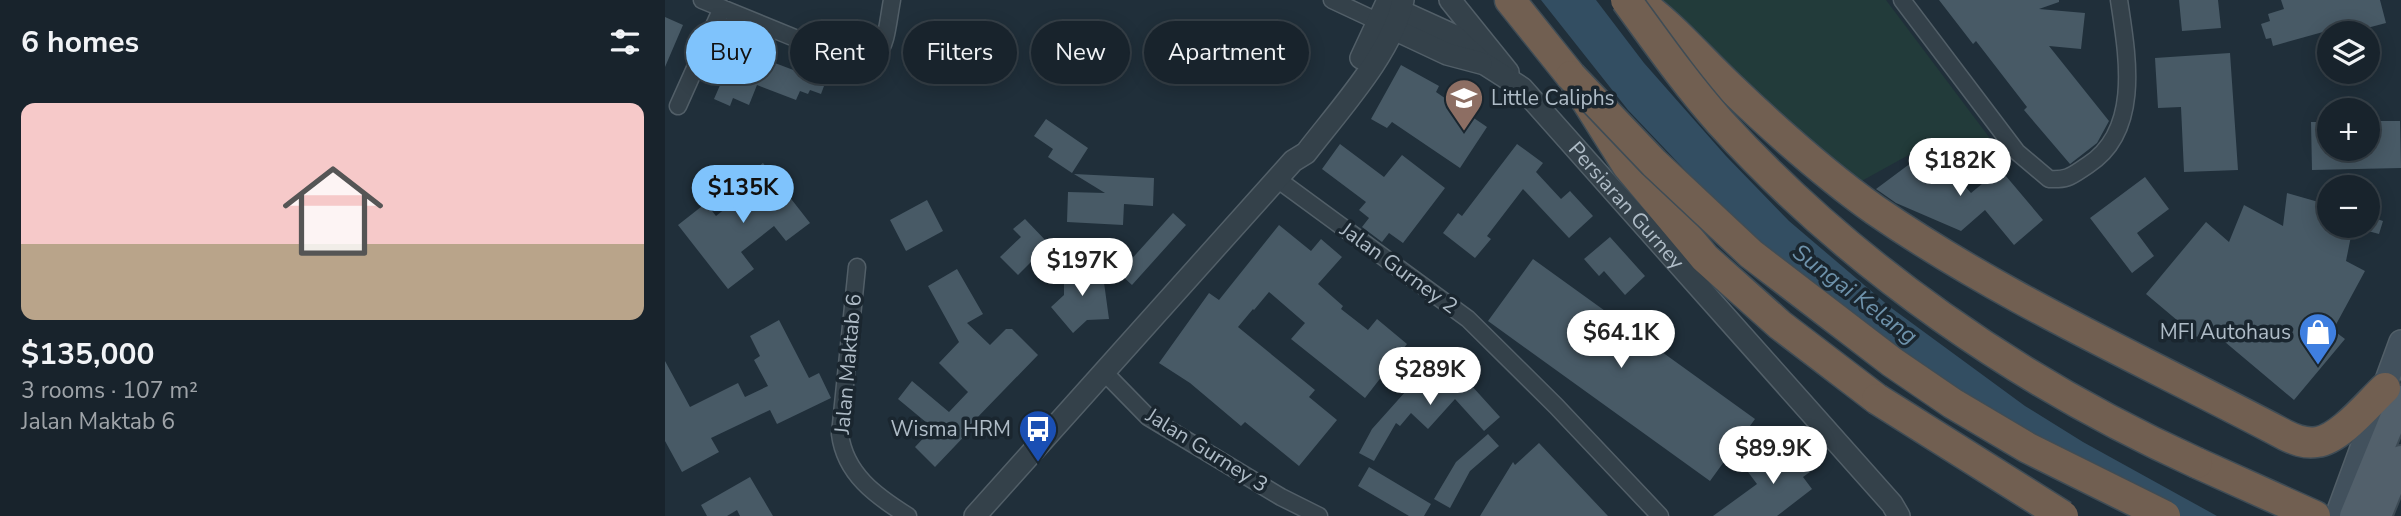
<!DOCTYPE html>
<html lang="en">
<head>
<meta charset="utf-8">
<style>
	body { margin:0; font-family:"Nunito Sans",sans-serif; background:#212b34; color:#f1f3f6; height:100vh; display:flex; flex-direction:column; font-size:26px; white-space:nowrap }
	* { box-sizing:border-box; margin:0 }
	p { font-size:23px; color:#9fa4a9 }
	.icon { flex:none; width:38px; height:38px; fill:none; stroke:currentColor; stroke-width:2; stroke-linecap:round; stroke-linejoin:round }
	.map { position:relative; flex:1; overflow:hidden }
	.side { display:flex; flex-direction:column; background:#18232c; width:665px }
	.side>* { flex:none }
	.guide { position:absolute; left:21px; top:21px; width:665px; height:63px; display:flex; gap:14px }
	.buttons { position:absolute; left:1652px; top:21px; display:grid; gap:14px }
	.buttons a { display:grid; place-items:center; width:63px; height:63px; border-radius:50%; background:#18232c; box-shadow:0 4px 18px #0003,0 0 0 2px #364048; font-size:35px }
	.price { position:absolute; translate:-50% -60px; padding:0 16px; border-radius:24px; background:#fff; color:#222; font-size:23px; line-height:46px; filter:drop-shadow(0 2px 4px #0008) }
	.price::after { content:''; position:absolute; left:50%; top:42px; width:21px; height:16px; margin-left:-10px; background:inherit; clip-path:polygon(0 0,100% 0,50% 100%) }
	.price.selected { background:#7fc3fc; color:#111 }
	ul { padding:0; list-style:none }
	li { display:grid; align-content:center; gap:14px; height:371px; padding:0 21px }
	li+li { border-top:2px solid #364048 }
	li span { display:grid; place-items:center; height:217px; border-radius:14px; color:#555 }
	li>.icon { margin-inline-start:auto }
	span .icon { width:126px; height:126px; fill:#fffc; stroke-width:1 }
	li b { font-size:30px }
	h2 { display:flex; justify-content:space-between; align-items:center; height:84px; padding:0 21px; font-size:30px }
	.tag { padding:0 24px; border-radius:32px; background:#18232c; box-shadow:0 4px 18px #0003,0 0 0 2px #364048; font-size:24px; line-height:63px }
	.tag.selected { background:#7fc3fc; color:#111 }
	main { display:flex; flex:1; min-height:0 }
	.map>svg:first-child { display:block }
	.green { fill:#223b3a }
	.water { fill:#334e62 }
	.building { fill:#485a66 }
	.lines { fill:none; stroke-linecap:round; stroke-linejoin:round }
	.minor-casing { stroke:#525f68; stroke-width:19 }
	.tertiary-casing { stroke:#525f68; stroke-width:24 }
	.secondary-casing { stroke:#525f68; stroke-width:26 }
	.primary-casing { stroke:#3d4a54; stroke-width:30 }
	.motorway-casing { stroke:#3f4c55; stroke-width:33 }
	.minor { stroke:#34414a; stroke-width:16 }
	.tertiary { stroke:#34414a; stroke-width:21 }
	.secondary { stroke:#42515d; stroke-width:23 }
	.primary { stroke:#52606b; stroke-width:26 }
	.motorway { stroke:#715f51; stroke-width:30 }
	.motorway-bridge-casing { stroke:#3f4c55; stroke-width:33; stroke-linecap:butt }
	.motorway-bridge { stroke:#715f51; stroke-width:30 }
	.labels { text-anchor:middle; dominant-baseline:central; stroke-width:7; stroke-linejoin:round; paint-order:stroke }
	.poi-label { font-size:21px; fill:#afbcc7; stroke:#1a262f; text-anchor:end }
	.street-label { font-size:21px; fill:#afbcc7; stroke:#1a262f }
	.water-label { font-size:23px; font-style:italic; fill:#6e92ab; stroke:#1a262f }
</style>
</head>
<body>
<main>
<section class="side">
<h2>6 homes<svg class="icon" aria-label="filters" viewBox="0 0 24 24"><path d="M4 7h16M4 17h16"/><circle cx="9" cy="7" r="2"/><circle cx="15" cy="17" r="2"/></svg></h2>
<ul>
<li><span style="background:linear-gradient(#f6c9c9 65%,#b9a48a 0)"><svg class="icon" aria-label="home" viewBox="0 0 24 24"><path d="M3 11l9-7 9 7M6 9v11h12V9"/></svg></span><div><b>$135,000</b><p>3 rooms · 107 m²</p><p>Jalan Maktab 6</p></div></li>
</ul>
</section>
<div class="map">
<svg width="1736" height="516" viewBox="0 0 1736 516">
	<rect width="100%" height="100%" fill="#202f3a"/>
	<!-- green -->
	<path class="green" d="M996,0H1221L1339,157L1326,167L1298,174L1269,141L1193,183L1044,56Z"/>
	<!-- water -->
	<path class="water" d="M876,0H931L979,63L1061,156L1124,221L1225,307L1360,406L1418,442L1552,516H1509L1246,363L1099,246L1038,189L963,110Z"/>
	<!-- building -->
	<path class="building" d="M1274,0H1394V2L1374,9L1420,13L1416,49L1384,46L1444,121L1432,143L1405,164L1359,110L1362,107L1311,41L1308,44Z
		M1514,0H1553L1556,28L1517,31Z
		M1616,0H1715L1721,23L1683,33L1681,30L1659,36L1658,32L1608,46L1606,38L1601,39L1596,24L1605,21L1603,14L1619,9Z
		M0,17L18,25L0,67Z
		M84,42L106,51L102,60L131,71L132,67L162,78L156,94L145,90L143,94L135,91L131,100L92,85L84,105L68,98L65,106L49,99L59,76L52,73L58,59L66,62L70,52L79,56Z
		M1565,53L1573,170L1519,172L1516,107L1493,108L1490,58Z
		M736,65L774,86L771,92L822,127L795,168L727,122L722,128L706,119Z
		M381,119L423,148L407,173L383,157L388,149L369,136Z
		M1703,121H1735L1736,168L1647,170L1646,122H1664V149H1703Z
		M675,144L719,177L737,155L780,188L738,243L724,233L717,242L697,227L704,218L694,210L701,202L657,169Z
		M852,144L878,163L871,172L896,199L905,191L928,216L904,238L858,189L822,236L826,239L810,258L778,233L793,213L797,216Z
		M1266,148L1306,193L1335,169L1378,220L1349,245L1320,210L1296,231L1231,203L1211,189Z
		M98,163L145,223L121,241L109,226L76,252L89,269L63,289L13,225L41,203L51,216L81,192L73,182Z
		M409,174L489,178L488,206L459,204L458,225L402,222L403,192L440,193Z
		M1480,177L1504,209L1472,233L1489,256L1467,273L1425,218Z
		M1622,193L1664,205V226H1688L1681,261L1700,271L1668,330L1680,339L1629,400L1541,326L1532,337L1481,294L1541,222L1564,242L1579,205L1618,226Z
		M262,200L278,231L241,251L225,220Z
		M508,213L521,225L467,285L454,273Z
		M1703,216L1718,221L1714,234L1703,231Z
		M360,219L384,244L353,275L335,257L356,237L348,229Z
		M614,225L646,251L656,239L677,257L653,284L678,306L676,309L703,330L712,319L742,344L700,398L626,339L640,323L604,292L589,310L588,309L573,327L650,390L644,397L672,420L634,466L580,422L576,426L525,383L494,363L544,293L554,300Z
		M945,237L980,276L960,295L939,271L934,276L919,259Z
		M868,259L1090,419L1045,481L823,321Z
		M437,268L444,319L422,320L408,333L386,307L399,295V271Z
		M292,269L318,314L302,323L325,345L341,329H347L373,355L306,424L309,426L270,467L250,447L268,428L233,399L247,381L284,412L303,392L274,363L294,342L263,286Z
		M114,320L144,378L154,373L166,398L112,424L105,410L46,438L54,452L17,472L0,441V361L25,407L73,383L80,397L103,386L89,360L95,356L85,336Z
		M786,363L835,417L819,431L790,399L763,429L746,413L735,426L731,423L709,461L694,453L707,429L758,372L768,380Z
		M823,434L834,446L805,471L785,508L769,499L791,462Z
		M874,443L943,516H815L848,462L850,465Z
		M1115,447L1122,456L1133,448L1149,469L1138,477L1147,489L1112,516H1048L1092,484L1083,472Z
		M704,467L766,504L759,516H744L693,486Z
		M85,477L108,516H75L72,510L62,516H42L36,505Z"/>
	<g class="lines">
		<!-- minor casing -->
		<g class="minor-casing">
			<path id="minor" d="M37,0L169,54C223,72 219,43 227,0
				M667,0L714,22
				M1237,0L1352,152L1384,179C1404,180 1406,176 1423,165C1477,130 1462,54 1454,0
				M13,106L57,8
				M612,179L803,319L891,406L995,516
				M192,267L175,434C180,474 211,496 243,516
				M439,372L483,417L616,497L654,516"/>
		</g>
		<!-- tertiary casing -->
		<g class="tertiary-casing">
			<g id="tertiary">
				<path d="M785,0L843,72"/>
				<path id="s1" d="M722,5L788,35L818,63L857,88L1227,504L1234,516"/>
				<path d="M716,23L782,54L816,63"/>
				<path d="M696,58L723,0"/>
				<path d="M310,516L628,161L641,153C673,111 728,52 738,0"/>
			</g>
		</g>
		<!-- secondary casing -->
		<g class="secondary-casing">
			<path id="secondary" d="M1672,516L1736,342"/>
		</g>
		<!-- primary casing -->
		<g class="primary-casing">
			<path id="primary" d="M1688,516L1736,399
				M1713,516L1736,459"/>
		</g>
		<!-- motorway casing -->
		<g class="motorway-casing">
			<path id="motorway" d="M845,0L906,76L962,165L1040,258L1115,325L1212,399
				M971,0C1006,24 1033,57 1064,86C1110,130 1158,173 1210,210C1339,299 1482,362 1620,435C1630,440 1640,444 1652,442C1675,439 1703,404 1720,388
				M1532,463L1650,516"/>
		</g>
		<!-- minor -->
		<use href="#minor" class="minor"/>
		<!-- tertiary -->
		<use href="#tertiary" class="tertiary"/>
		<!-- secondary -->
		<use href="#secondary" class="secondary"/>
		<!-- primary -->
		<use href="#primary" class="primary"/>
		<!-- motorway -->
		<use href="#motorway" class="motorway"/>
		<!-- motorway-bridge casing -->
		<g class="motorway-bridge-casing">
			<path id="motorway-bridge" d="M961,0C991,41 1021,84 1055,122C1187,267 1354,382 1532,463
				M906,76L989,163L1086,254L1227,362L1287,403L1363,448L1500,516
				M1212,399L1398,516"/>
		</g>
		<!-- motorway-bridge -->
		<use href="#motorway-bridge" class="motorway-bridge"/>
	</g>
	<!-- icons -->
	<defs>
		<g id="school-pin" transform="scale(2.0125)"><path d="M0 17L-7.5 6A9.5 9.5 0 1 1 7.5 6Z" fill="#8d6e63" stroke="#1a262f"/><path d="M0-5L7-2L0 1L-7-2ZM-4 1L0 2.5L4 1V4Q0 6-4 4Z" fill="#fff"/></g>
		<g id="shop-pin" transform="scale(2.0125)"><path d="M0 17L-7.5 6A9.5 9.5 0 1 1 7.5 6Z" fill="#3f7fe0" stroke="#1a262f"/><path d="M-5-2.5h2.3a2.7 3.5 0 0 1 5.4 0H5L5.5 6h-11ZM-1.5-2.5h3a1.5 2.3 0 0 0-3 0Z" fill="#fff"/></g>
		<g id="bus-pin" transform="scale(2.0125)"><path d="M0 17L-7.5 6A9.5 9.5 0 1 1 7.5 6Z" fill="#1a4fb4" stroke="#1a262f"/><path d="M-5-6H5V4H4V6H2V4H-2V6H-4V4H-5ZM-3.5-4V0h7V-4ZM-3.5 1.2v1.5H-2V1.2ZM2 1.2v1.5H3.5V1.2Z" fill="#fff"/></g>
	</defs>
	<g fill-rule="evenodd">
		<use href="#school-pin" x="799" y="98"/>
		<use href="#shop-pin" x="1653" y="332"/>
		<use href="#bus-pin" x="373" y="429"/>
	</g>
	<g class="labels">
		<!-- poi labels -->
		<g class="poi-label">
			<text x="826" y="98" text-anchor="start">Little Caliphs</text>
			<text x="1626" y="332">MFI Autohaus</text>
			<text x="346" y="429">Wisma HRM</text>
		</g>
		<!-- street labels -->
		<g class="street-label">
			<text stroke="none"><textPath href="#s1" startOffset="317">Persiaran Gurney</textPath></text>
			<text transform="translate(734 268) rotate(36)">Jalan Gurney 2</text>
			<text transform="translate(183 364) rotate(-85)">Jalan Maktab 6</text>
			<text transform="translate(542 450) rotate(32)">Jalan Gurney 3</text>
		</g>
		<!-- water labels -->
		<g class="water-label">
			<text transform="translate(1190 294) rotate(37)">Sungai Kelang</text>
		</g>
	</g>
</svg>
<div class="buttons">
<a><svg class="icon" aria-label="layers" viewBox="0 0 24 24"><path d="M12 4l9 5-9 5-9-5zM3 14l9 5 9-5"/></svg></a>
<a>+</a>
<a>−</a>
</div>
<b class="price" style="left:1295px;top:198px">$182K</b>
<b class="price selected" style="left:78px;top:225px">$135K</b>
<b class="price" style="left:417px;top:298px">$197K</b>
<b class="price" style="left:956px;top:370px">$64.1K</b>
<b class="price" style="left:765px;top:407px">$289K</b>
<b class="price" style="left:1108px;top:486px">$89.9K</b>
<div class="guide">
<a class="tag selected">Buy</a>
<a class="tag">Rent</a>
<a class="tag">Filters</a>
<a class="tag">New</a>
<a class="tag">Apartment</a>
</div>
</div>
</main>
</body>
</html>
